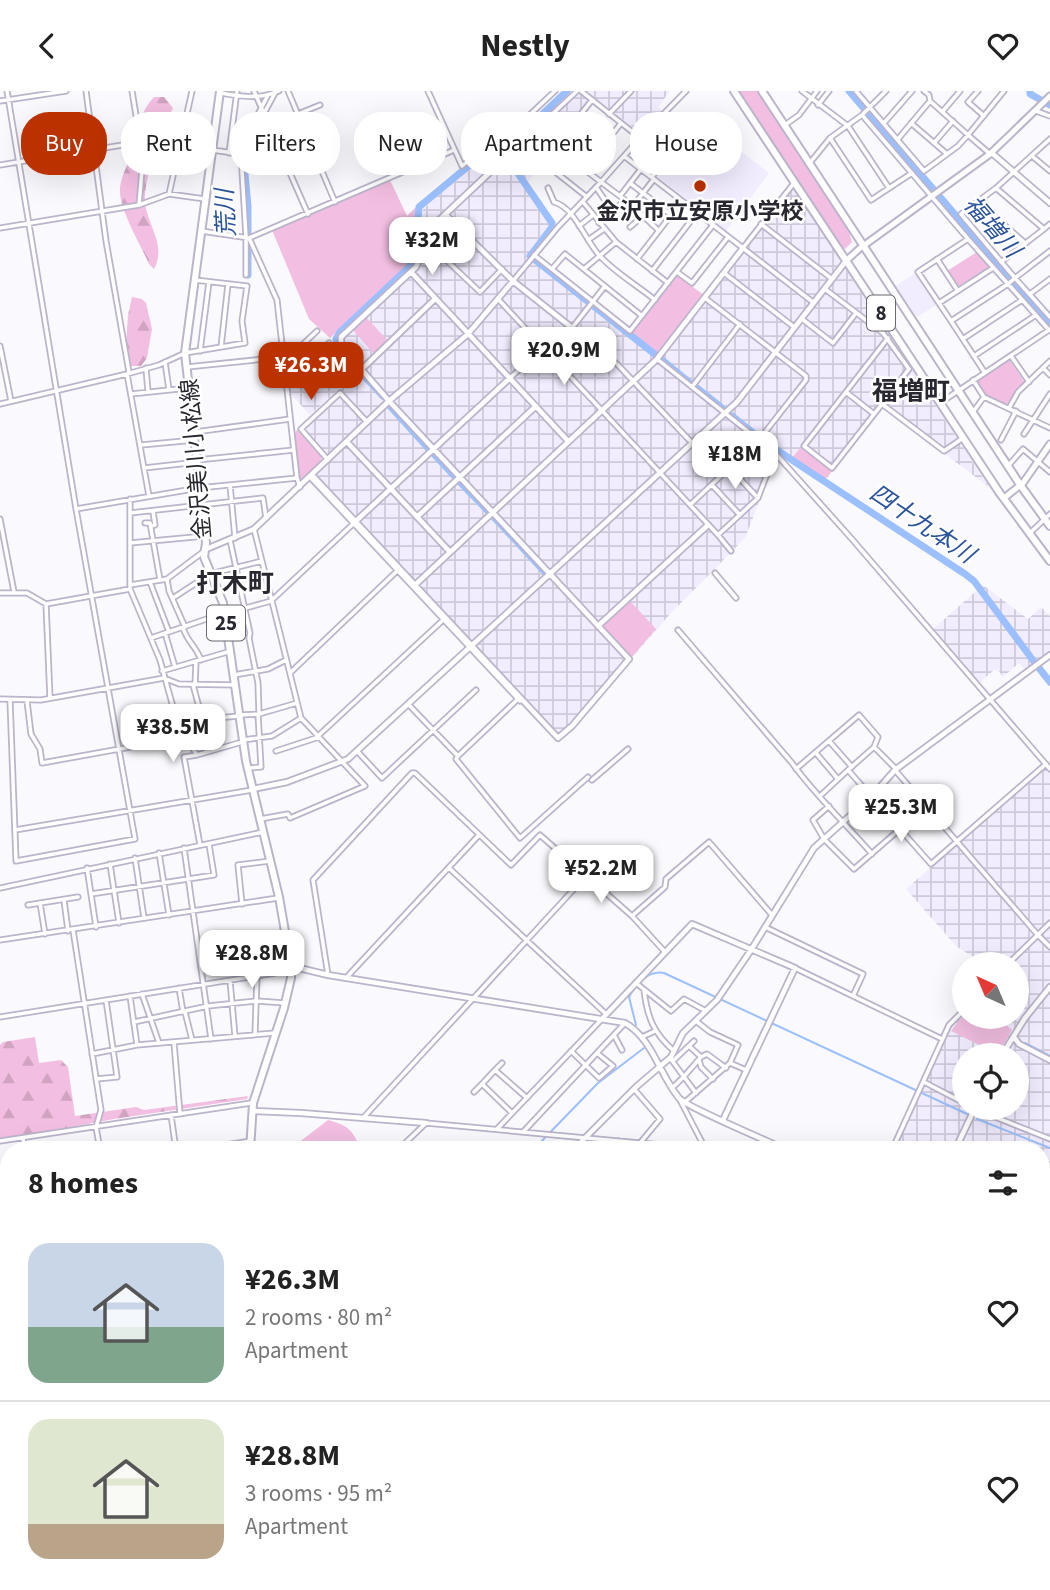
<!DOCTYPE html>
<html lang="en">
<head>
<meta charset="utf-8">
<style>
	body { margin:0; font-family:"Source Sans 3","Noto Sans JP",sans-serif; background:#f2f2f2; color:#222; height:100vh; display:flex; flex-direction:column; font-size:26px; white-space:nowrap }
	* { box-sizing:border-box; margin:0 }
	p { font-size:23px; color:#767676 }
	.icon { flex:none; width:38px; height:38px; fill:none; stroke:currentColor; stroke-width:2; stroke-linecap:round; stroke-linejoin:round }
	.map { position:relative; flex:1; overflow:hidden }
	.sheet { position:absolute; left:0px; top:1050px; width:1050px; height:450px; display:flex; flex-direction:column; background:#fff; border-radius:28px 28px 0 0; box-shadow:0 7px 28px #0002 }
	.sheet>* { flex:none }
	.guide { position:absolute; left:21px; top:21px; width:1008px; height:63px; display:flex; gap:14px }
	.needle { width:46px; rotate:316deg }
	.controls { position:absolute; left:952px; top:861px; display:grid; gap:14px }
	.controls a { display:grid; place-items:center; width:77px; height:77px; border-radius:50%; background:#fff; box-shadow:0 7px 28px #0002; font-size:35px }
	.price { position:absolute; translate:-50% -60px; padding:0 16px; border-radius:14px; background:#fff; color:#222; font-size:23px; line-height:46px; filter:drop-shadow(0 2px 4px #0008) }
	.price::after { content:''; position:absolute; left:50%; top:42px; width:21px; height:16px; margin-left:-10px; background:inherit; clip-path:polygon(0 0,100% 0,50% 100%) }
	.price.on { background:#bb3200; color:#fff }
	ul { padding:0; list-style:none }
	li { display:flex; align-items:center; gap:21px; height:175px; padding:0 28px }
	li+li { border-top:2px solid #e0e0e0 }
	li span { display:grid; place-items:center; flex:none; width:196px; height:140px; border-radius:21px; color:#555 }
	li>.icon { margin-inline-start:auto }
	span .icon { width:84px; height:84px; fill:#fffc; stroke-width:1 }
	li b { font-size:30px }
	h2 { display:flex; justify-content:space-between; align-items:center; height:84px; padding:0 28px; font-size:30px }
	.tag { padding:0 24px; border-radius:28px; background:#fff; box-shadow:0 7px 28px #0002; font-size:24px; line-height:63px }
	.tag.on { background:#bb3200; color:#fff }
	header { display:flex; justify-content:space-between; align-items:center; height:91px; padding:0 28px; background:#fff; font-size:32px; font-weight:700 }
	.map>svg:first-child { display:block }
	.built { fill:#f1ecfe }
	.industrial { fill:url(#industrial-grid); fill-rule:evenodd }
	.green { fill:#f2bee1 }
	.forest { fill:url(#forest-firs) }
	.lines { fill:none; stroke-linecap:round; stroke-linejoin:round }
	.stream { stroke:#9cc0fd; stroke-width:2 }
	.river { stroke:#9cc0fd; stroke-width:7 }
	.minor-casing { stroke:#bbb4ca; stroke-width:7 }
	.tertiary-casing { stroke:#bbb4ca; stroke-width:8 }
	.secondary-casing { stroke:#bbb4ca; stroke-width:9 }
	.primary-casing { stroke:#bbb4ca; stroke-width:10 }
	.motorway-casing { stroke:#bbb4ca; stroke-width:11 }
	.minor { stroke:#fff; stroke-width:3.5 }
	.tertiary { stroke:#fff; stroke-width:4.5 }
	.secondary { stroke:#fff; stroke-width:5 }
	.primary { stroke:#fff; stroke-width:6 }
	.motorway { stroke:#fff; stroke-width:8 }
	.poi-dot { fill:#bb3200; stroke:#fff; stroke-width:2.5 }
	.labels { text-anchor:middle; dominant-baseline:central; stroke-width:5; stroke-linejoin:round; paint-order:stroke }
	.shield { fill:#fff; stroke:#69686d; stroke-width:2 }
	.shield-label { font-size:21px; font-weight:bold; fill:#29272f }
	.poi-label { font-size:23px; font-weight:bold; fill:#29272f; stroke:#fff }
	.street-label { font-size:23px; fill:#29272f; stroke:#fff }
	.water-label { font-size:24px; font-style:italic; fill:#2c549c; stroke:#fff }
	.quarter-label { font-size:26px; font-weight:bold; fill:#29272f; stroke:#fff }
</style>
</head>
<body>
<header><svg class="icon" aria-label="back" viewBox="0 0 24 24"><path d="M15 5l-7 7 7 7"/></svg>Nestly<svg class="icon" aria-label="heart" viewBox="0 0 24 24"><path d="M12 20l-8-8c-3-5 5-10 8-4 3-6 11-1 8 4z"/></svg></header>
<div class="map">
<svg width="1050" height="1499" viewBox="0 0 1050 1499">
	<defs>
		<pattern id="industrial-grid" width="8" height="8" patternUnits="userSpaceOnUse" patternTransform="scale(1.75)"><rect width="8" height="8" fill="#f1ecfe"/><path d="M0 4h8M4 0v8" fill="none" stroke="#cfcada"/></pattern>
		<pattern id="forest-firs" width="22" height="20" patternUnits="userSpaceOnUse" patternTransform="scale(1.75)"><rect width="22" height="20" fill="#f2bee1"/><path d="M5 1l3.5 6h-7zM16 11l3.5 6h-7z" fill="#d0a3c1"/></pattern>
	</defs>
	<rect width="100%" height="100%" fill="#faf9fd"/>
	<!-- built -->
	<path class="built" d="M700,29L769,82L726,140L657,85Z
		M917,181L938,213L917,226L896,195Z"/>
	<!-- industrial -->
	<path class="industrial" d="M579,0H670L658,16L662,20L642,40H638L594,6L564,42L561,41L551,54L554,57L527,92L554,133L534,162L661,267L790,100L794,99L989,396L884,317L880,318L825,390L784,364L776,367L745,447L671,522L560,649L313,381L300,393L294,341L363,278L344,255L343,246L415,179L421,168L419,157L423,118L496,54L532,44Z
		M331,253L357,282L310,324L290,302L289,292Z
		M983,494L1028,528L1041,516L1050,525V561L1025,579L1019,572L1003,586L998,579H994L979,592L932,539Z
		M1050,672V1192L1046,1199L1050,1203V1278L1041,1269V1059H894L953,933L960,926L964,921V926H1017V873H984L956,855L906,798ZM964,964H1017V1017H964Z
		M354,1491H986L978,1499H348Z"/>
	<!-- green -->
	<path class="green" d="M738,0H757L849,141L852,151L845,158L838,152Z
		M669,21L690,37L678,52L658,36V33Z
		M390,89L407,125L417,115L412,171L330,247L309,228L272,139Z
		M977,161L990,175L989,177L957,196L947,180Z
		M676,184L704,204L658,263L632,241Z
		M366,226L388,250L374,263L352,238Z
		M1009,268L1025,292L1006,314L986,304L977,291V288Z
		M297,339L321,364V370L303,388H299L295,342Z
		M801,356L832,380L825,389L791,368Z
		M629,509L656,538L631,567L601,535Z
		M964,923V926H997L1012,939L998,963L951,940Z
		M328,1029C348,1034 353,1039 361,1059H289Z"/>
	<!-- forest -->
	<path class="forest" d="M154,6H164L173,17C163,40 143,88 145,111C147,134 167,154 154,178L149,173C141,154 118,117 120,97C121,83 131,69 134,56C137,39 141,19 154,6Z
		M132,206L142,208L146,212L152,238L147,267L141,275H130L125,270L128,224Z
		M35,946L39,972L61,969L68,976L75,1025L136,1016L144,1019L248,1005L247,1008L114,1028L12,1047H0V954L3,951Z
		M0,1288L9,1323V1491H38L31,1499H0Z"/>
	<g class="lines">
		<!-- stream -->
		<path class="stream" d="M636,934L629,906C636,893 648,879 664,882L967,1023
			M1025,952L1050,965
			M977,1028L1050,1057
			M533,1059L598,992L644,957
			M1041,1131L1050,1137"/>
		<!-- river -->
		<path class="river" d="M849,0L1050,234
			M1030,0V3L1050,14
			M264,17L269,8
			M417,143L419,116L496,52L515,48
			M530,165L552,136V132L504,62L505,58L567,0
			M534,168L657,265
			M248,184V115L243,62L244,53L262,21
			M662,269L690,292
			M697,297L722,317
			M383,305L338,257L336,248L340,241L409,176L415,164
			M389,314L428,357
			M732,325L757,345
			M763,350L965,483L974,490L1035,572
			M433,362L457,388
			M460,391L490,422
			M493,425L545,481
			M1039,577L1050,591
			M771,1491L784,1499
			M45,1499L53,1491
			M335,1499L342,1491"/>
		<!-- minor casing -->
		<g class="minor-casing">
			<path id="minor" d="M7,0L76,418L135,748L16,770L10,609
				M86,0L106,150L129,281
				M132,0L143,67L139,114
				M254,0L308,123
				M288,0L335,111
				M428,0L462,75L495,49L504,48L555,0
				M581,0L640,47L686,0
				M802,0L848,35L889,97
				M856,0L924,80L958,55L968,44L990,63
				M924,0L929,4L930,10L968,44L1004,0
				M978,0L968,11L984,25
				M220,2C241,5 259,9 279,0
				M275,2L247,54V75L282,62
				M592,9L573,33L602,57L621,32
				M0,10L66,0
				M818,14L829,0
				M943,20L960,0
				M1036,20L1050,25
				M298,23L320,14
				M609,23L631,0
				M862,24L886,0
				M884,32L912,0
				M911,32L947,63
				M785,34L799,24L817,0
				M651,36L675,55L652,86
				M640,47L601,91L633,115L658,139
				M830,47L871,109L912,82
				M898,48L930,10
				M1050,48L996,97L961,123L1015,187L1050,160
				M934,52L953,30
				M253,56L276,47
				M557,57L544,72L587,106
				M212,59L241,63
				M282,61L334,39
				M229,62L237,0
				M283,64L335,41L334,39
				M624,65L814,212
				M1032,65L1050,80
				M504,68L577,0
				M809,73L830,47L862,24L968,148
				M0,74L141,51
				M630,92L670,123
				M596,96L612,120
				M548,97L554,111C575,117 585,149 599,164C614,181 637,194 655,209
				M996,97L1044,138L1050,133
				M169,103L192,0
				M620,105L641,78
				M583,111L616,151
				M978,111L1025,152
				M633,115L654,88
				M626,127L636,118
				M599,132L625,109
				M761,133L832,188
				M579,135L593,124
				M630,136L643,125
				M0,137L139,114L169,103L205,108
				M201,140L249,147L277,209L297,387L300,396
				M246,145V184
				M246,146L241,63L243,52L268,4
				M422,146L480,201L502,178
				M249,147L454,59
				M588,149L604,138
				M743,157L794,92
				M534,164L630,240L713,134
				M637,168L682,110
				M937,168L958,200
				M1001,171L1044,138
				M552,178L565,163L642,225
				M584,178L616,151L668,192
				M652,180L697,122
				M677,181L692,192L728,146
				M724,182L794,236
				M513,190L558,136L601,91L534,40
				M605,195L572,237L617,273L693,353
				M825,198L883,242L909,278L882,313L944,360L963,347
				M1030,203L1050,188
				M498,208L718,444L758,407L775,362
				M939,212L993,177
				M802,228L833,252L856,222
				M951,230L985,282
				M963,248L1022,209
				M0,255L11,310
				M221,256L228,193
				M200,260L209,191
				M551,265L572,237
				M974,265L1036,224
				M1011,265L1029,291
				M657,268L775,362L851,447L1050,678
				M285,270L317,240
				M165,271L169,299
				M187,276L284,266
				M146,277L148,301
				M1043,277L1050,284
				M127,283L149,405
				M510,287L543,257
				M973,289L984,306L1050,337
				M287,292L329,252
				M692,296L740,233
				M846,301L874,323
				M131,303L188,297
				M940,312L1049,239L968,148L918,181L951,230L1008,193L1015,187L1050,226
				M0,313L127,283L159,274L185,262L245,252L242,230L247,195L195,189
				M882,313L832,377L804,355L888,247
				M1009,317L1018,301L1050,270
				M973,321L984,306
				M195,341L290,328
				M1024,343L1050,303
				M1001,349L1016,320
				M141,354L195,349
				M197,369L294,359
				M328,369L301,338L340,302L367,331
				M1008,375L1023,358L1050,381
				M144,377L198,371
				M730,377L757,406
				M310,386L520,610
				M230,394L235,447
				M712,394L740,424
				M130,408V498L160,569L178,634L197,664L242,651
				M690,414L759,349L806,289V285L705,207
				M76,418L199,397L297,387
				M130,422L263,407L266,427
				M0,428L14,501
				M145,432H150L160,489
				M151,435L155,434L153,420
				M254,438L301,627L365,695L290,727L288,723L260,728
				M1030,442L1050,423
				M718,444L731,460
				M230,449L250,542L249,547L258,592L259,623
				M130,452L205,445
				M715,482L736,507
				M167,488L169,500L185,536
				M150,491L169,541
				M130,494L167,488L203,461
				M0,502H27L46,513L130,498
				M173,507L210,483L262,470
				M46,513L50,607
				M224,523L271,510L353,433
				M183,537C188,552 196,555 201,569
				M678,539L792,672C815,704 845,732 872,763
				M165,542L175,576
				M151,547L224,522
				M162,580L231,560
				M290,582L397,480
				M234,584L268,578L286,569
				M193,594L205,638
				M195,594L196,571
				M0,608L41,609L164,587L179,593L236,594
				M27,610L31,643L40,658L42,672L186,646
				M408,613L458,665L518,608
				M239,624L259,623L297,612
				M211,636L219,657
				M202,640L207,661
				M318,645L442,530
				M186,647L215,634L217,627L239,625
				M243,649L272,645L301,627
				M829,650L852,676
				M874,656L896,678
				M276,660L319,646
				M357,660L382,687L476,599
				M816,662L838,688
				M197,664L184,666L200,754
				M458,665L456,668L520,747L588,686
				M249,677L261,676L258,623
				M796,678L859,624L878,646L874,656L848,679
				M895,679L1037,843L1050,856
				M592,689L628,658
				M820,705L848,679L900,738L854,778L824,748L813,729L829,715
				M900,738L931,773L1046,673
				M15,739L252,699
				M184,757L211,948
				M159,762L169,824
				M135,767L144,827
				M110,773L119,832
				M87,777L96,836
				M449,777L606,923
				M0,797L263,741
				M91,803L214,784L209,753
				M64,809L68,840
				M40,812L45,843
				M242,813L238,774L270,770
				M28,814L78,806
				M632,825L665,796L666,788L709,751L772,824
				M765,836L863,883L853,905
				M73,839L101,1019L96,1036L100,1059
				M0,849L278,807
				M1008,873L1050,832
				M795,877L942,948
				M328,884L313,789L412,682H415L511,774L540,744L632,825L665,861
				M346,887L479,744
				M230,890L235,945
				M636,892L671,920L684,908L706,920
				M179,897L183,921
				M644,899C647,926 654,943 674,960
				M142,903L159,952
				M130,905L137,954
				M185,921L192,949
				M0,926L275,882L291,876
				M696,930L710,941L738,954L730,972L746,979
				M134,931L208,915L257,910L285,912
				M255,943L257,886
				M614,944L622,959
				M642,946L655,940
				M174,952L180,1023
				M571,960L599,987L613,975L597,962
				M92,963L137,954L275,942
				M701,966L707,963L726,977
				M670,967L696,1002
				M699,969L701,976L713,988
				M673,970L694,950
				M495,979L502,972
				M96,988L117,986L106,909
				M924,991L964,1012
				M673,996C684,987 691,977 701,966L690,956
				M634,998L660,1028L640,1052
				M474,1001L482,993
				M680,1009L705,1057
				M685,1011L730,972
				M975,1018L1050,1048
				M512,1022L482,993L495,979L527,1007
				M171,1024L176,1059
				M364,1026L586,785
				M497,1038L601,929
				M524,1040L625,932
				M23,1047L25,1059
				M0,1050L251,1012
				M619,1050L627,1059
				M719,1058L731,1059
				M194,1059L251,1050
				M398,1059L426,1032L705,1058
				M892,1059L949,934L964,919
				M0,1088L9,1087
				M0,1126L9,1125
				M1041,1199L1046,1202L1050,1195
				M0,1204L9,1203
				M0,1245L9,1243
				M1041,1249L1050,1234
				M1041,1271L1050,1280
				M0,1282H9
				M1041,1444L1050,1435
				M1041,1450L1050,1459
				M206,1491L212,1499
				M789,1491L801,1499
				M37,1499L44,1491
				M116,1499L125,1491
				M325,1499L332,1491
				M838,1499L844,1491
				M869,1499L874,1491"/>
		</g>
		<!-- tertiary casing -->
		<g class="tertiary-casing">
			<path id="tertiary" d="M990,63H993L1050,112
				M446,124L513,190L572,237
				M411,181L568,350
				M362,278L435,208
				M347,351L450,461
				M312,384L558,647L572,635L629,568L389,310L468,243L513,190
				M417,426L536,315
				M356,430L510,287
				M204,459L254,438L389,310L341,255V246L416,176L420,167L417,150L504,68
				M415,494L657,268L743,157
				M598,535L708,434
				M253,698L287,691L348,668L737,311L846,170
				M291,875L328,884L625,932C653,948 659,983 679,1007C686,1016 770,1051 787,1059
				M602,928L692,833L795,877L723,1029
				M1014,946L1019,953L1050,969
				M1002,964L1025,927L1050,896
				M253,1020L301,1022L426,1032
				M573,1059L636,996L671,966L683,942L717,909L751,859L814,757L872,705L895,679L1050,564
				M955,1059L975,1017
				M1041,1136L1050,1143
				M1041,1203L1045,1206
				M0,1341L4,1382L0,1465
				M648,1491L658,1499
				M754,1491L766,1499
				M0,1498V1499
				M433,1499L441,1491
				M561,1499L571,1491
				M980,1499L988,1491"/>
		</g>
		<!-- secondary casing -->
		<g class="secondary-casing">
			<path id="secondary" d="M847,169L859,158L990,63L1050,5
				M1004,407L1023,392L1050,353
				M458,1491L468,1499"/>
		</g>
		<!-- primary casing -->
		<g class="primary-casing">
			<path id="primary" d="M220,0L185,262L206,452L204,466L223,512L246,670L279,806L291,875V887L284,917L253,1012L250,1059
				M734,0L999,401L1050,470
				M762,0L1021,395L1050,435
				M82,1499L91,1491"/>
		</g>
		<!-- motorway casing -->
		<g class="motorway-casing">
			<path id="motorway" d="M1041,1228L1050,1214
				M1041,1240L1050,1226
				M850,1499L856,1491
				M858,1499L864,1491"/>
		</g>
		<!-- minor -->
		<use href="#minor" class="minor"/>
		<!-- tertiary -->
		<use href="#tertiary" class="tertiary"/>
		<!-- secondary -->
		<use href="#secondary" class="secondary"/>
		<!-- primary -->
		<use href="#primary" class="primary"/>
		<!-- motorway -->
		<use href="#motorway" class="motorway"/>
	</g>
	<!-- markers -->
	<circle class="poi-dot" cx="700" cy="95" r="7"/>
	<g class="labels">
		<!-- shield labels -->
		<g class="shield">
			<rect x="867" y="204.5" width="28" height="35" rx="5"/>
			<rect x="207" y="514.5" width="38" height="35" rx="5"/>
		</g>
		<g class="shield-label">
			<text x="881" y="222">8</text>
			<text x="226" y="532">25</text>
		</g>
		<!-- poi labels -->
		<g class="poi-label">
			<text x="700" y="120">金沢市立安原小学校</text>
		</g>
		<!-- street labels -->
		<g class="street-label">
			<text transform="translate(196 368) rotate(-95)">金沢美川小松線</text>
		</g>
		<!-- water labels -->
		<g class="water-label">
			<text transform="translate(226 122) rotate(-93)">荒川</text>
			<text transform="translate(992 136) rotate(49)">福増川</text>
			<text transform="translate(922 433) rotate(34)">四十九本川</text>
		</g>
		<!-- quarter labels -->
		<g class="quarter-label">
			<text x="911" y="300">福増町</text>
			<text x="235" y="492">打木町</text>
		</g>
	</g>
</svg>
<div class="controls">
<a><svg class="needle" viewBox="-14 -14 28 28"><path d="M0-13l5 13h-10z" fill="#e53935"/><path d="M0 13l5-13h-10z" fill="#767676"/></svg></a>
<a><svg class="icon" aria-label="locate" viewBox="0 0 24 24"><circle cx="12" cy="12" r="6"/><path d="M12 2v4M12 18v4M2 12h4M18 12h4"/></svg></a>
</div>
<b class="price" style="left:432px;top:186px">¥32M</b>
<b class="price" style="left:564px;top:296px">¥20.9M</b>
<b class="price on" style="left:311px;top:311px">¥26.3M</b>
<b class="price" style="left:735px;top:400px">¥18M</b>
<b class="price" style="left:173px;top:673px">¥38.5M</b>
<b class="price" style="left:901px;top:753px">¥25.3M</b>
<b class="price" style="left:601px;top:814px">¥52.2M</b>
<b class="price" style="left:252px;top:899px">¥28.8M</b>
<div class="guide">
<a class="tag on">Buy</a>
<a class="tag">Rent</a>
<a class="tag">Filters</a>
<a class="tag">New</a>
<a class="tag">Apartment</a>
<a class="tag">House</a>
</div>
<section class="sheet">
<h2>8 homes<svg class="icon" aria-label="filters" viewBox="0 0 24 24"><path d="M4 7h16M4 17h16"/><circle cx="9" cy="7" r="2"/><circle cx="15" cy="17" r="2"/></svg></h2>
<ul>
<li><span style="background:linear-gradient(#c9d6e8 60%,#7fa58c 0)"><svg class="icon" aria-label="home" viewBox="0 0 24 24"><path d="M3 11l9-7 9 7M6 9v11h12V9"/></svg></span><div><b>¥26.3M</b><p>2 rooms · 80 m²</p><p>Apartment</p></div><svg class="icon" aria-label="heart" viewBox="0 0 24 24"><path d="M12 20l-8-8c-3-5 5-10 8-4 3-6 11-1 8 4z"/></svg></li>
<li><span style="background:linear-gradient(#dfe7d0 75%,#b9a48a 0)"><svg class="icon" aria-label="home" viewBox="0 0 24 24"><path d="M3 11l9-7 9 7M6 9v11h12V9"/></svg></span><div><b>¥28.8M</b><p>3 rooms · 95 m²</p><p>Apartment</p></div><svg class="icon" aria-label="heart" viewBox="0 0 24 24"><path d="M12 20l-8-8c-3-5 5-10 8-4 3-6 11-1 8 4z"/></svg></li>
</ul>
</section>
</div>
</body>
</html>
